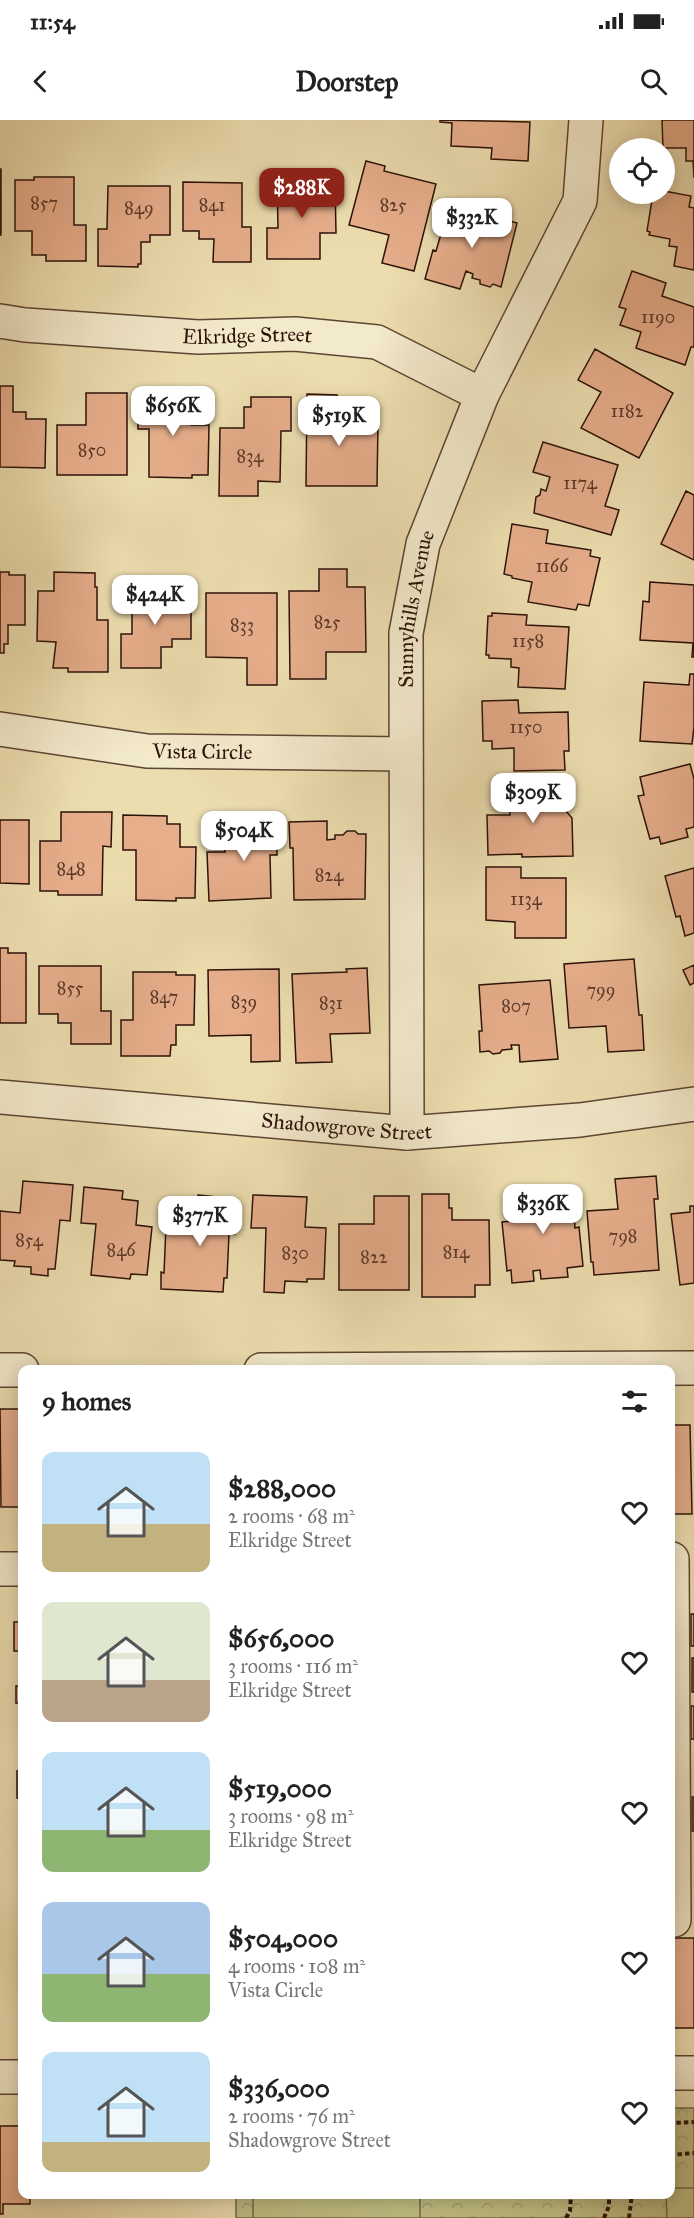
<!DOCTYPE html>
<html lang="en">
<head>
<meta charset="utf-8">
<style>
	body { margin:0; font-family:"IM FELL Great Primer",serif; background:#f2f2f2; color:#222; height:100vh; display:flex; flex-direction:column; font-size:22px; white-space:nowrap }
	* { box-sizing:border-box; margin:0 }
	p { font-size:20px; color:#767676 }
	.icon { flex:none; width:33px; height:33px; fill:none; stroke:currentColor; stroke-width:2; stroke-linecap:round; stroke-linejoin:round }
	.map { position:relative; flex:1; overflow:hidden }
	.drawer { position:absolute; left:18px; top:1245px; width:657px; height:834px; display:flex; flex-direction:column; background:#fff; border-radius:12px; box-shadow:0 3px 15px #0003 }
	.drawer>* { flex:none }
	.controls { position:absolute; left:609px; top:18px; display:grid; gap:12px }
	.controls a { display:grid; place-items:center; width:66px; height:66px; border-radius:50%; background:#fff; box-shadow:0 3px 15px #0003; font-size:30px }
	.price { position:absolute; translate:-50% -51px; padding:0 14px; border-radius:12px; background:#fff; color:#222; font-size:20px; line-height:39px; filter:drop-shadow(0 2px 3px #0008) }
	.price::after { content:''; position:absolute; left:50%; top:36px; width:18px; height:14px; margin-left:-9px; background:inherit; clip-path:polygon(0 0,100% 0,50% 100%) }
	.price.current { background:#8f2418; color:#fff }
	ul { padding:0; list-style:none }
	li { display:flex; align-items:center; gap:18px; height:150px; padding:0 24px }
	li span { display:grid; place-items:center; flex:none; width:168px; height:120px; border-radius:12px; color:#555 }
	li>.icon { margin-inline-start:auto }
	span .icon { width:72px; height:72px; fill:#fffc; stroke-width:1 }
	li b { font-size:26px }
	h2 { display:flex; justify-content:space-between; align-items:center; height:72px; padding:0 24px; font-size:26px }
	.status { display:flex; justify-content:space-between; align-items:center; height:42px; padding:0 30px; background:#fff; direction:ltr }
	.status svg { height:16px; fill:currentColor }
	header { display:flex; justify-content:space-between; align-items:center; height:78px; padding:0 24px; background:#fff; font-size:27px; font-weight:700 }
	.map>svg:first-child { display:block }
	.park { fill:url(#park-crowns); stroke:#766846; stroke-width:1.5 }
	.pitch { fill:#c0be85; stroke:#766846; stroke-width:1.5 }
	.building { fill:#e7ae8c; stroke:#2c1208; stroke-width:1.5 }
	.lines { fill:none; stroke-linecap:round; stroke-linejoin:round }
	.minor-casing { stroke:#5c4532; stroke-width:36 }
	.path { stroke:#2c1208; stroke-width:4; stroke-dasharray:4.5 3; stroke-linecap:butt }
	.minor { stroke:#f3e9cb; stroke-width:33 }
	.labels { text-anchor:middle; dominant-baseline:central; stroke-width:5; stroke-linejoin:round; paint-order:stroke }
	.number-label { font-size:18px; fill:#5b3929 }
	.street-label { font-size:21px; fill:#2c1208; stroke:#f3e9cb }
</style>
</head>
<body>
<div class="status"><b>11:54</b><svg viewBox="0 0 49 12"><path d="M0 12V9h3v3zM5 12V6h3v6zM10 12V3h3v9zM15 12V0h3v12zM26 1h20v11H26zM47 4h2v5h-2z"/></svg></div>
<header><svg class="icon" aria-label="back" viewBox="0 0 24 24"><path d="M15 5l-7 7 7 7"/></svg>Doorstep<svg class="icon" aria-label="search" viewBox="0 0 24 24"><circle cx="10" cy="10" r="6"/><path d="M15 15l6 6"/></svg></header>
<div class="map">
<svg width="694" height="2098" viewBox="0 0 694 2098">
	<defs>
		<pattern id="park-crowns" width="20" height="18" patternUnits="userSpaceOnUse" patternTransform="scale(1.5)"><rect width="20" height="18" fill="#c0be85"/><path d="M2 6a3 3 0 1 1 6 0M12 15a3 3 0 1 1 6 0" fill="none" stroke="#a5a271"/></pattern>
	</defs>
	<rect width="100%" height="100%" fill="#ecddaf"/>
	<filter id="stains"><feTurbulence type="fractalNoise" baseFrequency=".00333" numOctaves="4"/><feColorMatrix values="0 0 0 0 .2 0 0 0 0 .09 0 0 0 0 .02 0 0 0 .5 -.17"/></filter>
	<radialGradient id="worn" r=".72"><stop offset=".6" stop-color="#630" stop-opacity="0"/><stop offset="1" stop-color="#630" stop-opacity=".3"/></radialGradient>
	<!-- park -->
	<path class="park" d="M671,1988H694V2098H236V2075L670,2074Z"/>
	<!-- pitch -->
	<path class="pitch" d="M671,2068H694V2098H667L666,2075L670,2074Z
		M253,2075H420V2098H253Z"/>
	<!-- building -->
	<path class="building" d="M440,0L530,2L528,41L491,39L492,28L451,26L452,3L440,2Z
		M662,0H694V58L693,41H686V28H663Z
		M366,41L385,46L384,51L436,64L414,151L382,143L389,115L349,105Z
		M0,49H1V115H0Z
		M34,57H74V105H86V141H46V135H32V111H15V60H34Z
		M320,59V62H335L336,113H320V139H267V108H278L277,60Z
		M183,62L242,63V107H251V142H213L214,119H199V111H183Z
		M108,66H170V115H150V122H141V144H138V147L98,146V109H107Z
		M664,71L691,76L689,87L694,88V150L674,146L677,127L669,126L670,119L649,115L650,112L647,111L653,74H664Z
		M450,84L517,103L501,167L493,164L490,167L480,164V160L472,158L473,154L466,151L460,169L425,159L433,130L436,131Z
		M632,151L666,163L662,176L694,187V227H691L685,245L636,228L641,212L620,205L626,189L619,187Z
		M595,229L673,273L639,338L581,308L601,272L578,260Z
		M0,266H13V292H26V299H46L45,348L0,347Z
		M86,273H127V355H57V305H86Z
		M138,273L187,274L186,286H191V305H209L208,355H192V358L149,357V309H138Z
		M307,274L337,275V302H378L377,366H306Z
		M251,277H291V311H281L280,362L258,361V376H219L220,308H244V287H251Z
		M543,322L618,345L605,386L619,390L611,415L534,393L536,377L540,375L541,369L546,371L550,357L533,352Z
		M686,371L694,375V440L661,424Z
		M512,404L548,410L546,423L591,430L590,436L600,438L589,486L578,484L576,490L528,482L532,462L512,458V456L504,454Z
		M319,449H347V467H365L366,532H326V559H290L289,471H319Z
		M0,452H9V455H25V505H8V524H4V533H0Z
		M54,452L95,453V467H97V500H108V552H68V548H53L56,522L37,521L38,471H54Z
		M650,462L694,465V537H692L693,523L640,520L643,481L649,482Z
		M132,470H191V519H172V527H161V548H121V514H132Z
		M206,473H277V565H247V538L206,537Z
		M492,493L527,495L526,505L569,507L565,569L518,567L519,548L511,547V539L489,538V535H486L488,496H492Z
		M690,554H694V607L692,624L640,621L644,562L689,565Z
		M518,580L519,593L568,592L569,631H564L565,650L514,651V628L492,629V621H483L482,581Z
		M690,644L694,659V707L686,709L688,717L661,724L659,717L650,719L638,676L644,675L640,657Z
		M565,663L566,691L572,698L573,736L522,737V734L488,735L487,695H510L509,682H517V664Z
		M61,692H112L111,727L103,726L102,775H58V771H40V721H61Z
		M123,695L167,696V704H180V727H196L195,778H176V781L136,780V730H123Z
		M276,698L277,735H270L271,778L209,781L207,732H225L224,723L233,722V702H236V699Z
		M0,700H29V764L0,763Z
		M327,701V720L335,719V715H343L347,711H355L358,714H366L365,779L294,780L293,728H290L289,702Z
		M486,747H521V758H566V818H515V802L486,800Z
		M694,748V813L685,816L680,796L676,797L665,756Z
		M0,828H8V833H26V903H0Z
		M634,839L639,895H642L644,930L608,932L606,906L569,908L564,844Z
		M694,845V863L690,865L683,850Z
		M39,846H101V891H111V924H71V903H58V894H39Z
		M367,848L370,913L330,914L332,942L296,943L292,854L347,852L346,849Z
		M279,849L280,941L251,942V915L209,916L208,850Z
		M133,852H176V855H195L194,905H176V925H171L170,936H121V900H133Z
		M550,860L558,939L520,942L519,925H511L512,929L502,930L500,933L493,934L489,931L480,932L479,911H482L479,865Z
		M656,1056L658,1079H654L659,1150L594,1155L593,1142H591L587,1091L618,1089L615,1059Z
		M23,1061L73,1065L70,1101L60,1100L55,1149H48V1156L31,1154V1147L14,1146L15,1141L0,1140V1091L20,1093Z
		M572,1065L575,1108L579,1107L583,1146L567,1148L568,1157L541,1159L540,1150L533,1151L534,1161L512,1163L511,1150L507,1151L502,1102L521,1100L518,1070Z
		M84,1067L123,1071L122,1079L138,1081L136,1105L152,1107L147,1155L131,1154L130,1159L91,1155L96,1104L81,1103Z
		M422,1074H449V1088H452V1100H489L490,1165H475V1177H422Z
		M198,1075L237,1079L235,1114H229L227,1158H224L223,1172L161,1169V1152L164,1153L166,1106L184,1107V1097H193L194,1078L198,1079Z
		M253,1075L307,1077L305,1107L326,1108L324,1159H307V1162L285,1161L284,1173L264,1172L266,1108H251Z
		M374,1076H409V1170H339V1104H374Z
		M690,1086H694V1163L680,1165L671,1094L690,1092Z
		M0,1289H22V1387H1Z
		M670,1305H690L692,1394H670Z
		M691,1494H694V1526H691Z
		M14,1502H22V1531H14Z
		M692,1538H694V1572H692Z
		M16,1566H22V1583H16Z
		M691,1586H694V1619H691Z
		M17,1651H22V1678H17Z
		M692,1677H694V1711H692Z
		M671,1818H694V1908H671Z
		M0,2006H22V2074H30V2084H3V2094H0Z"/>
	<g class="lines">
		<!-- minor casing -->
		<g class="minor-casing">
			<g id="minor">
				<path id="s1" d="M0,201L25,205L198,217L295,214L377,222L482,275"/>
				<path id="s2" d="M0,609L147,631L406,634"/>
				<path id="s3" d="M0,977L407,1013L580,1000L694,984"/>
				<path id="s4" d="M407,1013L406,513L423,424L482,275L580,81L586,0"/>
				<path d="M0,1250H22"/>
				<path d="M261,1250L694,1248"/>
				<path d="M672,1439L674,1800"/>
				<path d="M0,1449H22"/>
				<path d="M670,1953H694"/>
				<path d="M0,1957H22"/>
			</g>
		</g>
		<!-- path -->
		<path class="path" d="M671,1984L673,2003L694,2002
			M670,2035L694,2033
			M566,2098L570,2091L571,2074
			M604,2098L609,2086V2074
			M629,2098L632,2074"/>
		<!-- minor -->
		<use href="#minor" class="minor"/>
	</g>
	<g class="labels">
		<!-- number labels -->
		<g class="number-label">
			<text x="44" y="83">857</text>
			<text x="212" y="85">841</text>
			<text x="393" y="85">825</text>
			<text x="139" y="88">849</text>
			<text x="658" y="197">1190</text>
			<text x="627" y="291">1182</text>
			<text x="92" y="330">850</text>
			<text x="250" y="336">834</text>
			<text x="580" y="363">1174</text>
			<text x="552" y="446">1166</text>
			<text x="327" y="502">825</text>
			<text x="242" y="505">833</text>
			<text x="528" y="521">1158</text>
			<text x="526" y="607">1150</text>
			<text x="71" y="749">848</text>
			<text x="329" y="755">824</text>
			<text x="526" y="779">1134</text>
			<text x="70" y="868">855</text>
			<text x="601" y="870">799</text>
			<text x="164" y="877">847</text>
			<text x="244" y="882">839</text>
			<text x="331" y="883">831</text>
			<text x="516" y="886">807</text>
			<text x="623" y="1116">798</text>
			<text x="29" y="1120">854</text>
			<text x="121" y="1130">846</text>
			<text x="456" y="1132">814</text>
			<text x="295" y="1133">830</text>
			<text x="374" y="1137">822</text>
		</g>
		<!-- street labels -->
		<g class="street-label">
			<text stroke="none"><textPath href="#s1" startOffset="248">Elkridge Street</textPath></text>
			<text stroke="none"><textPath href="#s4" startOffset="525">Sunnyhills Avenue</textPath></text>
			<text stroke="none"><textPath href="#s2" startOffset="204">Vista Circle</textPath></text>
			<text stroke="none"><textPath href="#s3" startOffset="348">Shadowgrove Street</textPath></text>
		</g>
	</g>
	<rect width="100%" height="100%" filter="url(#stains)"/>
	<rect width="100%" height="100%" fill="url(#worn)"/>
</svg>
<div class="controls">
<a><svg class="icon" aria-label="locate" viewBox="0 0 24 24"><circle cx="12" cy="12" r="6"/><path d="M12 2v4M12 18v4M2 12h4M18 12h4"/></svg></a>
</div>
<b class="price current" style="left:302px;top:99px">$288K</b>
<b class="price" style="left:472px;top:129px">$332K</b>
<b class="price" style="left:173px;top:317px">$656K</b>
<b class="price" style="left:339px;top:327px">$519K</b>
<b class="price" style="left:155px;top:506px">$424K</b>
<b class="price" style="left:533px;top:704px">$309K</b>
<b class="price" style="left:244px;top:742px">$504K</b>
<b class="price" style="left:543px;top:1115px">$336K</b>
<b class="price" style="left:200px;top:1127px">$377K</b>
<section class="drawer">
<h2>9 homes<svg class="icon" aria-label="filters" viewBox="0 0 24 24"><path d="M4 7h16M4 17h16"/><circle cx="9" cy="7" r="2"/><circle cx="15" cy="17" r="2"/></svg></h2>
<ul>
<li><span style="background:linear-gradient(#bfe0f5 60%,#c2b280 0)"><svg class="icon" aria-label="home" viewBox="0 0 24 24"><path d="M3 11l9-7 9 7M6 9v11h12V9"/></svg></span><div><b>$288,000</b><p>2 rooms · 68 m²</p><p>Elkridge Street</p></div><svg class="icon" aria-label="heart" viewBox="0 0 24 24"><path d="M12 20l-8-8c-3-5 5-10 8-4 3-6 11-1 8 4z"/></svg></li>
<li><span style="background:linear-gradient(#dfe7d0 65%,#b9a48a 0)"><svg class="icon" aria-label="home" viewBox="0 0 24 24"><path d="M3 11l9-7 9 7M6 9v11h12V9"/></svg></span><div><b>$656,000</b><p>3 rooms · 116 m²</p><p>Elkridge Street</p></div><svg class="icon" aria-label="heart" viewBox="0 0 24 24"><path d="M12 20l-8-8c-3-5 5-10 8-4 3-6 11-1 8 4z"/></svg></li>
<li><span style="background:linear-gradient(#bfe0f5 65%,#8fb573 0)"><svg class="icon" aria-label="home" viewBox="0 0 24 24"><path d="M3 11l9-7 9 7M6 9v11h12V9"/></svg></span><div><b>$519,000</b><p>3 rooms · 98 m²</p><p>Elkridge Street</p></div><svg class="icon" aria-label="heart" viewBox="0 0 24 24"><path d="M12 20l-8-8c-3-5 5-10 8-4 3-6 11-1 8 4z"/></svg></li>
<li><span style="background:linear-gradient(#a9c7e8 60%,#8fb573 0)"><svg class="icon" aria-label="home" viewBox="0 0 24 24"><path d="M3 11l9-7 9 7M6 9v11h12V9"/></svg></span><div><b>$504,000</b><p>4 rooms · 108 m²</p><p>Vista Circle</p></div><svg class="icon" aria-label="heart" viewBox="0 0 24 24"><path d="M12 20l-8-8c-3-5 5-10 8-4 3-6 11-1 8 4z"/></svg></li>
<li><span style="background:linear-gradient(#bfe0f5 75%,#c2b280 0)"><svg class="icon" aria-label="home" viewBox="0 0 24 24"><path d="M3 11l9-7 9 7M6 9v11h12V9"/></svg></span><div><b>$336,000</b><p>2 rooms · 76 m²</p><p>Shadowgrove Street</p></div><svg class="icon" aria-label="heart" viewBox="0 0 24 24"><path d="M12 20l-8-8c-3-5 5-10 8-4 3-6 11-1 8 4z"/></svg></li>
</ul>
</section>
</div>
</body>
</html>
